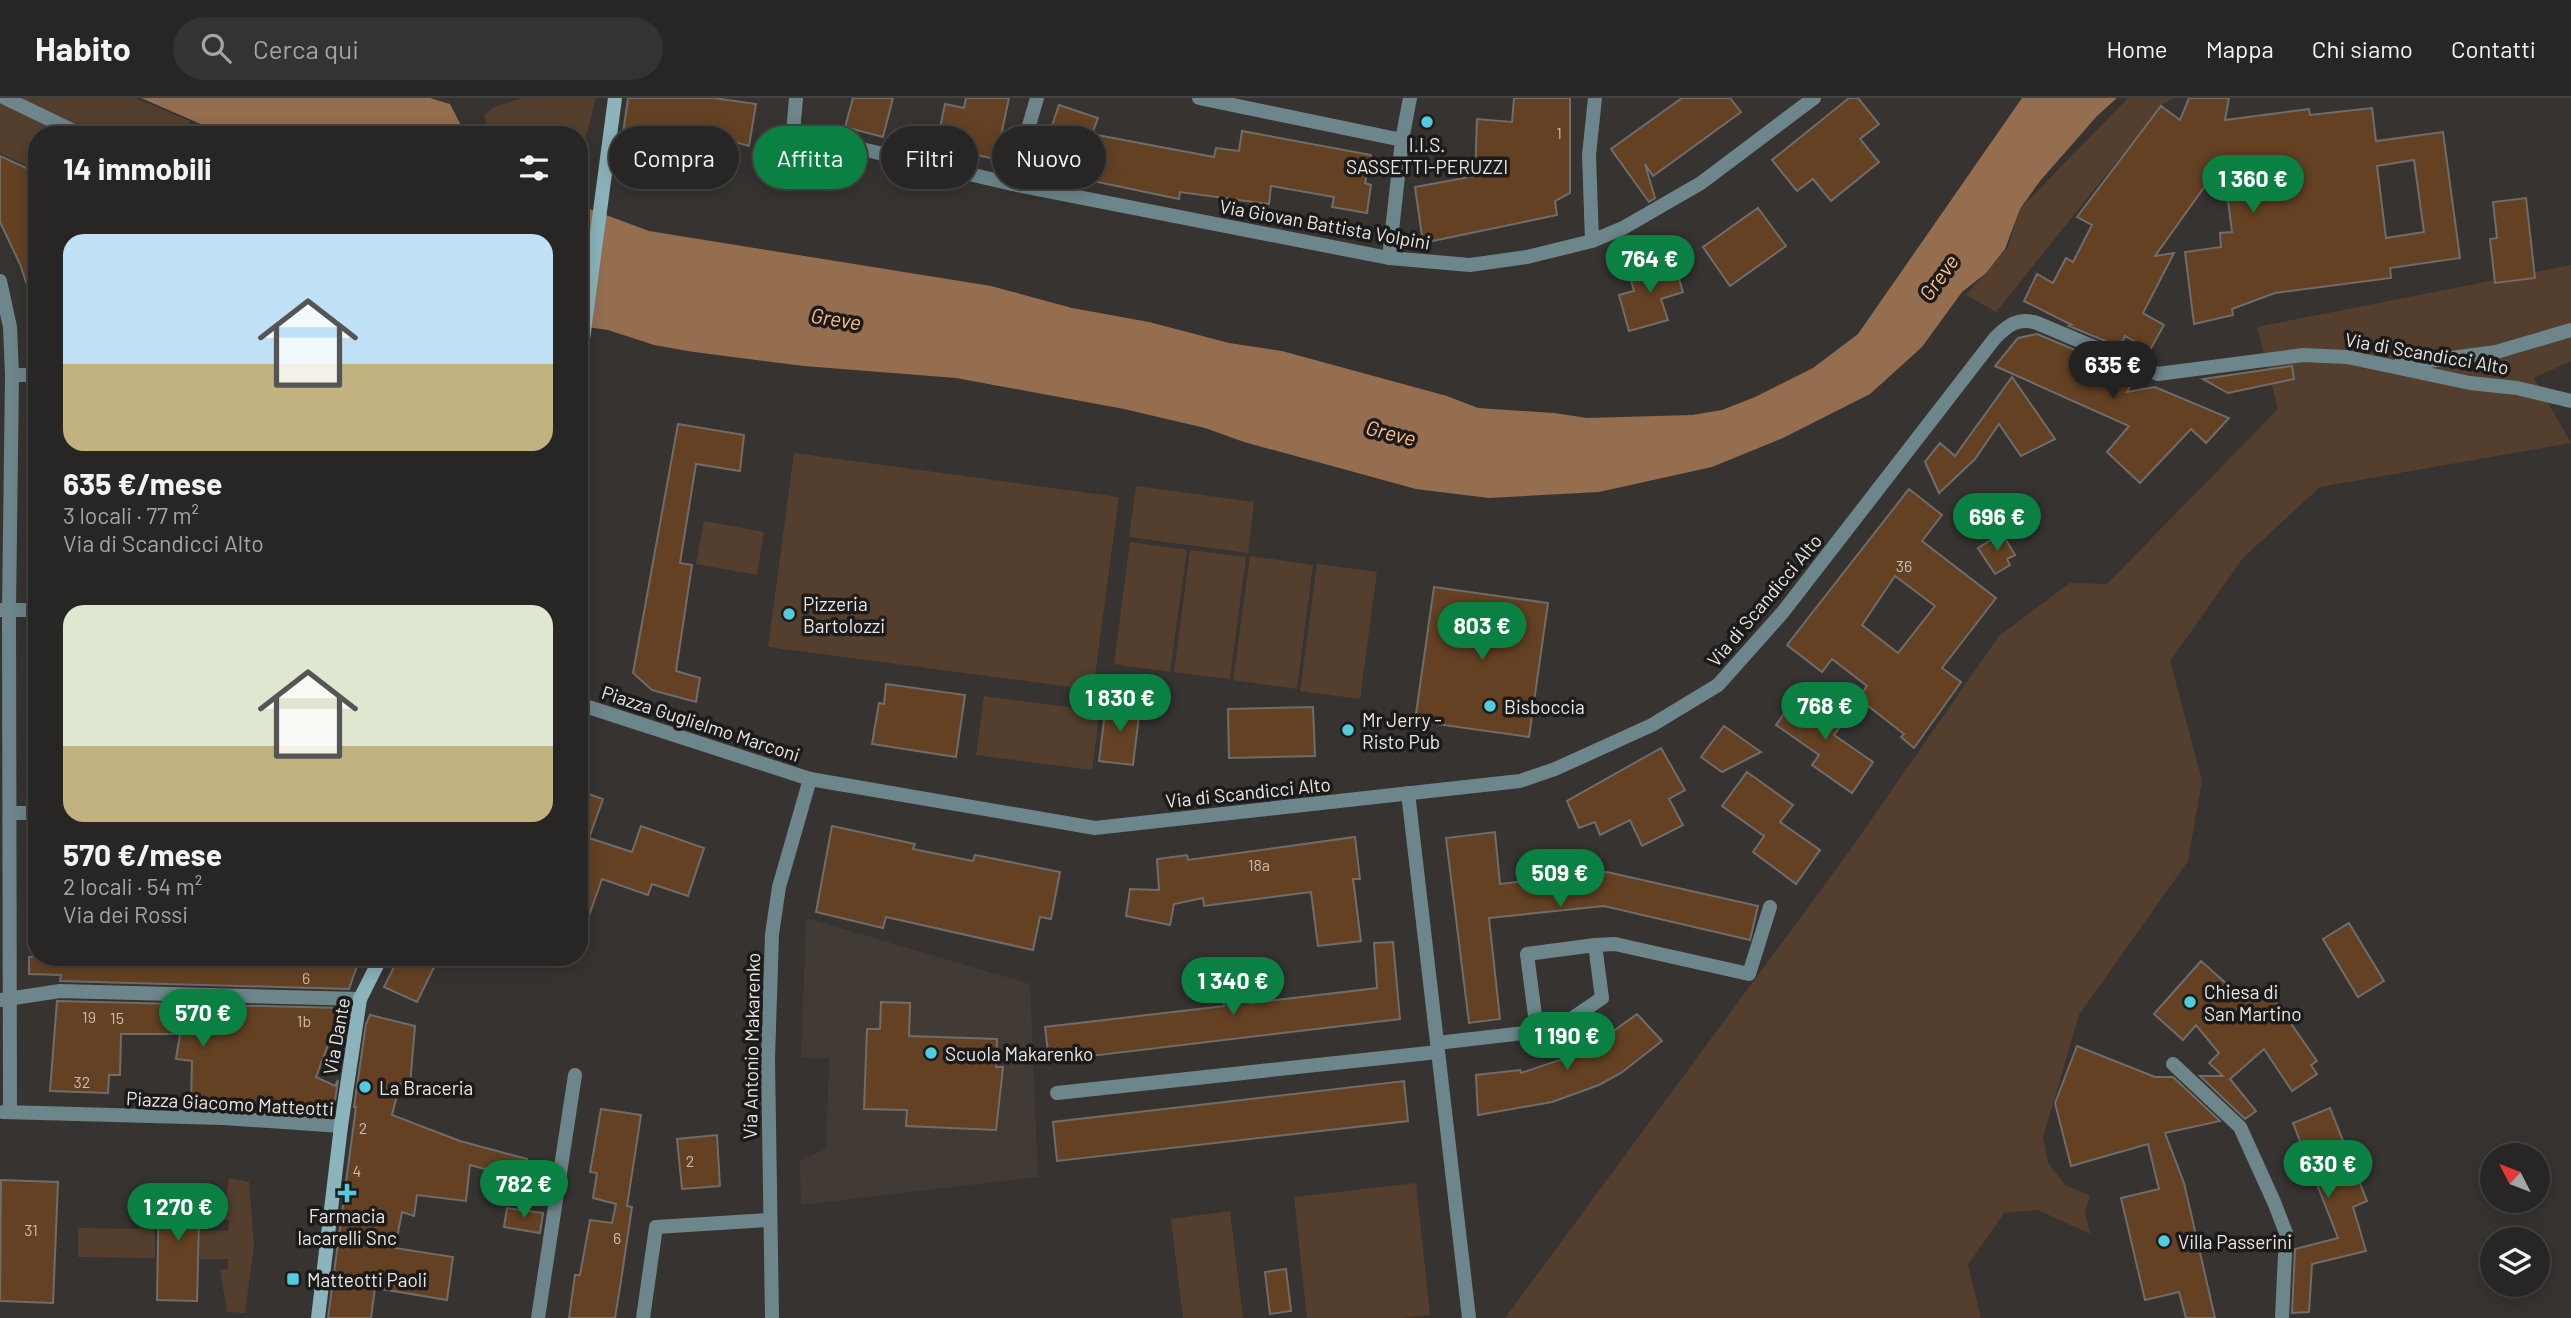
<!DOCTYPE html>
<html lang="it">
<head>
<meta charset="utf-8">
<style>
	body { margin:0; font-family:Barlow,sans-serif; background:#343232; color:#f1f3f6; height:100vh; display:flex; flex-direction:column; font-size:26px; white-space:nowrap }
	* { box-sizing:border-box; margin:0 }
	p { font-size:23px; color:#a5a5a7 }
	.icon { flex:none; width:38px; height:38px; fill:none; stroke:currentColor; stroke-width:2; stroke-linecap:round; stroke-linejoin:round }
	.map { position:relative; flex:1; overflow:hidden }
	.side { position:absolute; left:28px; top:28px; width:560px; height:840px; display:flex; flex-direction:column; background:#282625; border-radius:28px; box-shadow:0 4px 18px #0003,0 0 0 2px #444342 }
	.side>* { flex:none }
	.hud { position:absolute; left:609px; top:28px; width:665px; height:63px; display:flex; gap:14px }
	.needle { width:46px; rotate:312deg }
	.controls { position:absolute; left:2480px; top:1045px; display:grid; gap:14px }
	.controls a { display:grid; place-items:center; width:70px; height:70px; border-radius:50%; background:#282625; box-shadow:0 4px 18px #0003,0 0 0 2px #444342; font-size:35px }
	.price { position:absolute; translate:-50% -60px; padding:0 16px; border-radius:24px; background:#0b8043; color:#fff; font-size:23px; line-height:46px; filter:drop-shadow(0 2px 4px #0008) }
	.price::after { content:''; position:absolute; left:50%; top:42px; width:21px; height:16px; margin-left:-10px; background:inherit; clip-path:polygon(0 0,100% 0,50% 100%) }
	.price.active { background:#222; color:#fff }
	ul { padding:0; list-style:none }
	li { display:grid; align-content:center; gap:14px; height:371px; padding:0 35px }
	li span { display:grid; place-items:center; height:217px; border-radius:21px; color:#555 }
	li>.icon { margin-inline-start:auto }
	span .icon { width:126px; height:126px; fill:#fffc; stroke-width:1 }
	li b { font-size:30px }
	h2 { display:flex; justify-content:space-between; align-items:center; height:84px; padding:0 35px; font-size:30px }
	.pill { padding:0 24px; border-radius:32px; background:#282625; box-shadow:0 4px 18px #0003,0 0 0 2px #444342; font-size:24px; line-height:63px }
	.pill.active { background:#0b8043; color:#fff }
	header { display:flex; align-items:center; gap:42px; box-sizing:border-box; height:98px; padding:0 35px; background:#282625; border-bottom:2px solid #444342 }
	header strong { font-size:33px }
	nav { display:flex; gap:38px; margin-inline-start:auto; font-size:24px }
	.search { width:490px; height:63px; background:#343232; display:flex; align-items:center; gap:18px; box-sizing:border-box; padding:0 24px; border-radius:38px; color:#a5a5a7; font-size:26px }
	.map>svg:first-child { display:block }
	.built { fill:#423b35 }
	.green { fill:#543f2e }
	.water { fill:#946e4f }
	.building { fill:#644123; stroke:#6f6c69; stroke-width:2; fill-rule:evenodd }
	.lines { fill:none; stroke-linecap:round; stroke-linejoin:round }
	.pedestrian { stroke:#6d868b; stroke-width:14 }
	.minor { stroke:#6d868b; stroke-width:14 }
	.tertiary { stroke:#6d868b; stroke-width:14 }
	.secondary { stroke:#8cb4bc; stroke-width:14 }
	.poi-dot { fill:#54cade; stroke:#1d1b1a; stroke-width:2.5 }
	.labels { text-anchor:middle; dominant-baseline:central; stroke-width:7; stroke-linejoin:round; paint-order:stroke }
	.number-label { font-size:16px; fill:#c8beb5 }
	.poi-label { font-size:19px; fill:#e9e8e6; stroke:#1d1b1a; text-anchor:start }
	.street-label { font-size:19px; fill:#e9e8e6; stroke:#1d1b1a }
	.water-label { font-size:21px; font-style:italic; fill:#fdbf8e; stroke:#1d1b1a }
</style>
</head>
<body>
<header>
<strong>Habito</strong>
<div class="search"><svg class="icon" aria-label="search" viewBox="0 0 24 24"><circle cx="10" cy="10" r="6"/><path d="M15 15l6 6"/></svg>Cerca qui</div>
<nav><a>Home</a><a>Mappa</a><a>Chi siamo</a><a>Contatti</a></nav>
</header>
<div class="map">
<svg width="2571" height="1220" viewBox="0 0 2571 1220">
	<rect width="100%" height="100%" fill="#363331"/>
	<!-- built -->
	<path class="built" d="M806,820L1030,886L1038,1079L801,1107L800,1062L826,1051L829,960H801Z"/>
	<!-- green -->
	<path class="green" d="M0,0H135L190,23L183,37H37V72L0,55Z
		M523,0H596L579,65V37H485L488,30L484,17L494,9Z
		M2128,0H2174L2163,6L1996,214L1966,197L2008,149L2020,111Z
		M2571,167V263L2534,280L2571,345L2320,389L2243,460L2170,563L2202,682L2188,763L2079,917L2043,1039L2048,1065L2065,1087L2090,1098L2085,1113L2090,1136L2038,1112L2004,1115L1968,1167L1981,1220H1505L1848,755L1999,538L2070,485L2107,486L2278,311L2257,229Z
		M794,355L1119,399L1093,592L768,549Z
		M1136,388L1254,404L1248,455L1129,439Z
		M704,423L764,434L757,477L696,466Z
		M1130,444L1187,452L1170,574L1114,566Z
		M1190,452L1246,459L1230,581L1174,574Z
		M1250,458L1313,467L1297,591L1233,582Z
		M1317,466L1377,474L1360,601L1300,593Z
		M34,540H37V689H31Z
		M984,598L1100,613L1092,672L976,657Z
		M229,1080L249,1084L254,1147L245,1215L227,1214L220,1172L228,1171V1161H200V1132L228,1133L229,1122H223Z
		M1416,1085L1430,1217L1400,1220H1307L1294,1099Z
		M1230,1113L1243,1220H1183L1171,1121Z
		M78,1130L155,1131V1160L78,1159Z"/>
	<!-- water -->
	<path class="water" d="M141,0H430L450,6L466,37H226Z
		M2022,0H2117L2097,18L2040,83L2020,111L2005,151L1986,175L1962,194L1922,249L1870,296L1783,340L1712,369L1599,394L1489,400L1416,391L1244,344L1205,330L1124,311L956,280L804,268L694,254L654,247L608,232L579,228V107L649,133L991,188L1072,210L1149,224L1229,245L1282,253L1447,298L1478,310L1554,315L1587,320L1692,317L1722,312L1755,299L1813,270L1858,236Z"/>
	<!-- building -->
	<path class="building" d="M628,0H714L756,6L749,48L686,30L680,67L654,66L655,57L621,50Z
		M853,0H893L883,39L845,29Z
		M966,0H1009L996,61L936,49L945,6L964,10Z
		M1514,0H1570V95L1555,103L1557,117L1423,145L1415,89L1475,78L1477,21L1512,24Z
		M1682,0H1730L1741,14L1653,78L1645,66L1655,100L1649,104L1611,51Z
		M1849,0H1858L1879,26L1860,41L1879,64L1831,103L1813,81L1797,93L1772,62Z
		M2189,0H2229L2225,22L2309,11L2310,17L2372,10L2376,43L2443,34L2460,160L2390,170L2391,180L2275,195L2232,211L2233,217L2194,226L2185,154L2221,149L2220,135L2232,134L2223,63L2155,158L2174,155L2143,215L2164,227L2150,252L2125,238L2120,249L2069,228L2072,227L2024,203L2037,176L2053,185L2066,160L2073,164L2092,127L2077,119L2161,8L2180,22ZM2414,62L2424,134L2386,140L2377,68Z
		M1059,7L1098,20L1092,36L1214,59L1216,50L1239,53L1242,33L1371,57L1365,85L1371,87L1367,115L1332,109L1334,99L1271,88L1269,106L1180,94L1179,101L1045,73L1054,44L1047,42Z
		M0,58L37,75V205H33L20,166L0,124Z
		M2526,100L2535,180L2495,185L2490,141L2497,140L2493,104Z
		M1758,110L1786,148L1730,188L1703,149Z
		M1673,161L1683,194L1661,201L1668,222L1629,233L1619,197L1634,193L1629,175Z
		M2037,236L2111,267L2109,270L2134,281L2127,294L2155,289L2229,320L2206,345L2191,331L2140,385L2107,354L2129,328L1995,268L2018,240Z
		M2292,268L2294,281L2228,295L2203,281Z
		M2012,279L2055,341L2021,358L1999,326L1975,361L1939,395L1925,364L1940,345L1955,358Z
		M678,326L744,337L740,373L696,366L680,465L692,467L676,573L700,580L696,604L652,592L633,575Z
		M1909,391L1942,417L1922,443L1996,500L1942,570L1961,584L1914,650L1901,639L1904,636L1858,600L1867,588L1832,561L1822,574L1787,547ZM1895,478L1935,508L1898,555L1862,527Z
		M2002,435L2015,457L2007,461L2010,467L1995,476L1978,450Z
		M1434,489L1548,505L1529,639L1415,623Z
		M886,586L965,597L956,659L872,646L879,605L884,606Z
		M1799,594L1843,625L1834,637L1873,664L1852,695L1812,667L1819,657L1776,627Z
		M1106,605L1140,609L1133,667L1099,663Z
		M1313,609L1315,658L1229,660L1228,611Z
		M1724,628L1761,654L1722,674L1701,659Z
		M1661,650L1685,692L1669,701L1683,727L1642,748L1630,722L1600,737L1595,724L1579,730L1567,703Z
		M1747,674L1793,707L1780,724L1820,752L1796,786L1753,754L1764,738L1722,708Z
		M583,694L603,701L589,740L632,754L641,728L704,750L688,798L652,786L648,797L602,781L582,837L579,836V704Z
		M832,728L915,746L913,751L973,763L975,757L1060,774L1051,821L1040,819L1033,852L886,819L883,830L816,814Z
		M1495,734L1500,786L1607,774L1758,808L1750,842L1604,808L1489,820L1500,921L1469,925L1446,740Z
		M1355,739L1360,781H1353L1361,843L1318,848L1311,794L1204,808L1203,800L1174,806L1170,827L1126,818L1130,791L1159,792L1157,761L1187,757L1188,762Z
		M2349,825L2384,883L2358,899L2323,841Z
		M1393,844L1400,921L1049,963L1045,929L1224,908L1223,870L1248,869L1250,905L1377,890L1374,845Z
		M29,859H360L349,891L60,883L61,877L29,876Z
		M399,859H439L417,904L384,889Z
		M2201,863L2247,904L2266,890L2317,963L2311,967L2317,976L2292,993L2264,951L2230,981L2256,1013L2245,1021L2200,978H2223L2209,965L2219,955L2196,927L2183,942L2154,916Z
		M57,903L342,910L316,979L335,988L338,982L334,1009L191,1005L192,963L176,961L180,936H121L120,977H109L108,995L50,993Z
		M881,904L910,905L909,938L997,941L996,969H1003L996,1032L906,1028L907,1012L864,1011L867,931H880Z
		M1637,916L1662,943L1621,975L1599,987L1552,1004L1478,1017L1476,977L1520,972L1521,975L1604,947L1601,942Z
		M370,917L415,928L410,987L400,986L392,1017L460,1043L527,1061L522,1081L470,1067L466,1103L417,1097L414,1118L402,1114L395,1150L453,1159L447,1202L375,1190L371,1220H328L356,1009H354L366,926Z
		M2077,948L2155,979H2173L2220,1023L2165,1035L2184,1085L2215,1220H2186L2179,1194L2145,1202L2121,1100L2159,1091L2148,1046L2071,1068L2055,1005Z
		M1404,983L1408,1023L1057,1063L1053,1024Z
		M2330,1010L2367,1103L2353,1109L2366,1153L2312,1166L2309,1214L2292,1215L2295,1151L2338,1140L2293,1025Z
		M601,1011L641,1017L627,1108L632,1109L621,1183L615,1220H569L575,1177H580L590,1122L612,1125L616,1106L593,1100L597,1075L590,1074Z
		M717,1037L720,1088L682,1091L677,1041Z
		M1,1082L58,1084L53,1205L0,1203Z
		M159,1088H200L197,1203L157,1202Z
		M507,1110L543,1115L540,1135L504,1129Z
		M1286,1171L1291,1213L1270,1216L1265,1174Z"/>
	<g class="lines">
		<!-- pedestrian -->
		<path class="pedestrian" d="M5,0L82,37
			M1408,695L1469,1220
			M1537,933L1527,856L1595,847
			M1437,945L1533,934L1561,928L1602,900L1595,847L1615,846L1749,876L1770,809
			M1057,995L1438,954"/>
		<!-- minor -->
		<path class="minor" d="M796,0L793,35L1012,86L1389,160L1470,167L1527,159L1592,143L1623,130L1701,85L1814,0
			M1199,0L1402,42
			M1012,86L1037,0
			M1592,143L1589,57L1595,0
			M1389,160L1402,42L1410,0
			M0,183L10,229L12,277L9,512L10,1014
			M2399,267L2496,254L2571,232
			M12,277H37
			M0,512H37
			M810,681L1095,730L1520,683L1555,671L1652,627L1718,587L1783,514L1995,240C2008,227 2018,219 2037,225L2158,276L2303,257L2347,259L2470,285L2517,290L2571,303
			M11,715H37
			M0,902L60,893L360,901
			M2173,966L2240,1029L2274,1104L2286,1135L2282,1220
			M3,1014L223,1020L341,1028
			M538,1220L575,977
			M643,1220L656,1129L769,1122"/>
		<!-- tertiary -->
		<path class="tertiary" d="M579,606L810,681L779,789L772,836L768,961L772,1220"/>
		<!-- secondary -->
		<path class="secondary" d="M579,271L615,0
			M318,1220L341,1028L360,901L381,859"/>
	</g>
	<!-- markers -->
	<g class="poi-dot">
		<circle cx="1427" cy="24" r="7"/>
		<circle cx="789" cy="516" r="7"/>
		<circle cx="1490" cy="608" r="7"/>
		<circle cx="1348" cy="632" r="7"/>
		<circle cx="2190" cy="904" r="7"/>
		<circle cx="931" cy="955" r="7"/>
		<circle cx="365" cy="989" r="7"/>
		<path d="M343.5 1084.5h7v7h7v7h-7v7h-7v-7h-7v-7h7z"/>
		<circle cx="2164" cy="1143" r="7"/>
		<rect x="286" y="1174" width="14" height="14" rx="3.5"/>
	</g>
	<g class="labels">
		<!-- number labels -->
		<g class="number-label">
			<text x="1559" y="34">1</text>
			<text x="1904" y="467">36</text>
			<text x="1259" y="766">18a</text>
			<text x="306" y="879">6</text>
			<text x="89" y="918">19</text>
			<text x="117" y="919">15</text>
			<text x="304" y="922">1b</text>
			<text x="82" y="983">32</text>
			<text x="363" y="1029">2</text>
			<text x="690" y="1062">2</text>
			<text x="357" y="1072">4</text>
			<text x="31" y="1131">31</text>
			<text x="617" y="1139">6</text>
		</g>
		<!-- poi labels -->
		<g class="poi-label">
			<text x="1427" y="46" text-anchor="middle">I.I.S.<tspan x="1427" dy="22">SASSETTI-PERUZZI</tspan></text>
			<text x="803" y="505">Pizzeria<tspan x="803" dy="22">Bartolozzi</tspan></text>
			<text x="1504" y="608">Bisboccia</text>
			<text x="1362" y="621">Mr Jerry -<tspan x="1362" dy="22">Risto Pub</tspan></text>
			<text x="2204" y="893">Chiesa di<tspan x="2204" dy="22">San Martino</tspan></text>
			<text x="945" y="955">Scuola Makarenko</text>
			<text x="379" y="989">La Braceria</text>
			<text x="347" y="1117" text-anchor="middle">Farmacia<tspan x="347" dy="22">Iacarelli Snc</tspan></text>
			<text x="2178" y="1143">Villa Passerini</text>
			<text x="307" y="1181">Matteotti Paoli</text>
		</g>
		<!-- street labels -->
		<g class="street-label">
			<text transform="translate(1325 126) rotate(10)">Via Giovan Battista Volpini</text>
			<text transform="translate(2427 255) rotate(10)">Via di Scandicci Alto</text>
			<text transform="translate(1764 502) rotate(-50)">Via di Scandicci Alto</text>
			<text transform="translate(701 625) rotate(18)">Piazza Guglielmo Marconi</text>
			<text transform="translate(1248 694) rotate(-6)">Via di Scandicci Alto</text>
			<text transform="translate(336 938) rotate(-80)">Via Dante</text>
			<text transform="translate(751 948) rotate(-89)">Via Antonio Makarenko</text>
			<text transform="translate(230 1005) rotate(3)">Piazza Giacomo Matteotti</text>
		</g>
		<!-- water labels -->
		<g class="water-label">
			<text transform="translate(1938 179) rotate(-54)">Greve</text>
			<text transform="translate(836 220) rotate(9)">Greve</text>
			<text transform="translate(1391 334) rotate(14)">Greve</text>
		</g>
	</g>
</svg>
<div class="controls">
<a><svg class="needle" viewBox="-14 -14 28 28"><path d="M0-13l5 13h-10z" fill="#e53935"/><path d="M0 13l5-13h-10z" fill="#a5a5a7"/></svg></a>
<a><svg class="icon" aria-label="layers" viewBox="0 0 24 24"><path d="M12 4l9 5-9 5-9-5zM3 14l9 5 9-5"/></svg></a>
</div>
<b class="price" style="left:2253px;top:117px">1 360 €</b>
<b class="price" style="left:1650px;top:197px">764 €</b>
<b class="price active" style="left:2113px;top:303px">635 €</b>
<b class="price" style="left:1997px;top:455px">696 €</b>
<b class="price" style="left:1482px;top:564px">803 €</b>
<b class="price" style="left:1120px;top:636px">1 830 €</b>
<b class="price" style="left:1825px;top:644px">768 €</b>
<b class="price" style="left:1560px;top:811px">509 €</b>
<b class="price" style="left:1233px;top:919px">1 340 €</b>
<b class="price" style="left:203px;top:951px">570 €</b>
<b class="price" style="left:1567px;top:974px">1 190 €</b>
<b class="price" style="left:2328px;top:1102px">630 €</b>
<b class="price" style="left:524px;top:1122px">782 €</b>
<b class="price" style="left:178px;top:1145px">1 270 €</b>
<div class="hud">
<a class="pill">Compra</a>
<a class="pill active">Affitta</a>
<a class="pill">Filtri</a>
<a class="pill">Nuovo</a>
</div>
<section class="side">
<h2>14 immobili<svg class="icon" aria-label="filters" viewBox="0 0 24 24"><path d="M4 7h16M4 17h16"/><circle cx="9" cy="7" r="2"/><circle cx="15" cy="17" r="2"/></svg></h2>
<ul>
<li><span style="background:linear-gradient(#bfe0f5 60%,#c2b280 0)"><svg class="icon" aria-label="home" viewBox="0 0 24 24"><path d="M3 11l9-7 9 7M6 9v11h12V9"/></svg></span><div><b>635 €/mese</b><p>3 locali · 77 m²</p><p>Via di Scandicci Alto</p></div></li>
<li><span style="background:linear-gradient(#dfe7d0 65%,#c2b280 0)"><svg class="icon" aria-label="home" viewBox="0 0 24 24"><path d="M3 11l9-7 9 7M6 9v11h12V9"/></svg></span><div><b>570 €/mese</b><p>2 locali · 54 m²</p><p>Via dei Rossi</p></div></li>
</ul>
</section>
</div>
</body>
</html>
